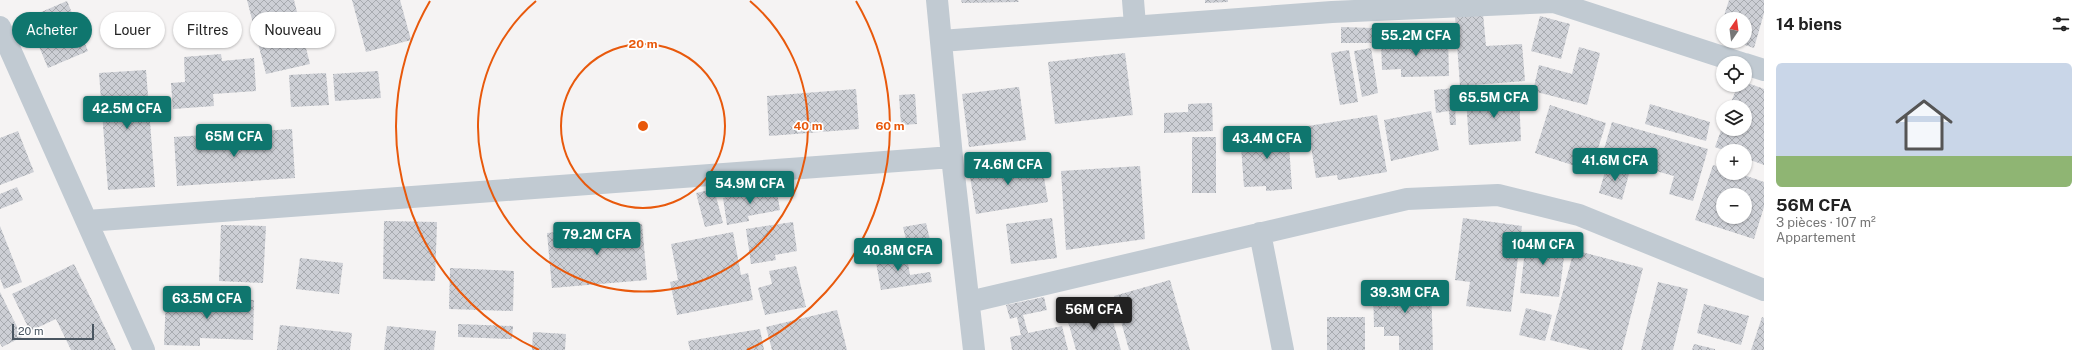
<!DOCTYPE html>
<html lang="fr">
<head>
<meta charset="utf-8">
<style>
	body { margin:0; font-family:"Public Sans",sans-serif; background:#f2f2f2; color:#222; height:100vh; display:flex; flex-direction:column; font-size:15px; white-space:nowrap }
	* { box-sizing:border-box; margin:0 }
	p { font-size:13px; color:#767676 }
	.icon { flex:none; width:22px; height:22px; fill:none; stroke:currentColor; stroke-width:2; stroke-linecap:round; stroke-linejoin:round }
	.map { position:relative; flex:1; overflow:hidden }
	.drawer { display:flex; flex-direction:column; background:#fff; width:320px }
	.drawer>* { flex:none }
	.hud { position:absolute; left:12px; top:12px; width:380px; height:36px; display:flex; gap:8px }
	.needle { width:26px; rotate:14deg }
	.fabs { position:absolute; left:1716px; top:12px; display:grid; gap:8px }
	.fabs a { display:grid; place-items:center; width:36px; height:36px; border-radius:50%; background:#fff; box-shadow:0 1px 3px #0004; font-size:20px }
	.scale { position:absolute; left:12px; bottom:10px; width:82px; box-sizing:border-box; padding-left:4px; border:2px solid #4a5661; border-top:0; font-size:11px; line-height:14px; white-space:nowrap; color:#4a5661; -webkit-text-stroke:3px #fff; paint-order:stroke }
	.price { position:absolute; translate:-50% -34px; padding:0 9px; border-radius:4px; background:#0f766e; color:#fff; font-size:13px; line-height:26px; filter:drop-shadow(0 1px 2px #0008) }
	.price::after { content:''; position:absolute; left:50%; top:24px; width:12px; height:9px; margin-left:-6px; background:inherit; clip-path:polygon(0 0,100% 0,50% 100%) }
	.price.selected { background:#222; color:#fff }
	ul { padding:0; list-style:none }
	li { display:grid; align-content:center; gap:8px; height:212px; padding:0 12px }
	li+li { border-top:1px solid #e0e0e0 }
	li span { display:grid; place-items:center; height:124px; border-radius:6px; color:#555 }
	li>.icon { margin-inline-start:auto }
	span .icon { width:72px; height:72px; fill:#fffc; stroke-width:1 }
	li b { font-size:17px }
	h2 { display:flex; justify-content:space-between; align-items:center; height:48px; padding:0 12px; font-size:17px }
	.chip { padding:0 14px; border-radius:18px; background:#fff; box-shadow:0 1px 3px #0004; font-size:14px; line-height:36px }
	.chip.selected { background:#0f766e; color:#fff }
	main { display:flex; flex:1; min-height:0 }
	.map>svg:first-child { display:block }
	.building { fill:url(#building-cross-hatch); fill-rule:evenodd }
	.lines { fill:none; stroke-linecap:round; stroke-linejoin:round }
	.minor { stroke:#c1cad2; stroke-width:22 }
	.ring { fill:none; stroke:#e8590c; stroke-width:2 }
	.centre { fill:#e8590c; stroke:#fff; stroke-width:2 }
	.ring-label { font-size:12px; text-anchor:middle; font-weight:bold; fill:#e8590c; stroke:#fff; stroke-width:3.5; stroke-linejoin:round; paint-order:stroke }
</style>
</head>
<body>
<main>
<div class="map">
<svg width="1764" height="350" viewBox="0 0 1764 350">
	<defs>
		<pattern id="building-cross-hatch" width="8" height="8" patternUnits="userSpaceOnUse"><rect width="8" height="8" fill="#cdcfd5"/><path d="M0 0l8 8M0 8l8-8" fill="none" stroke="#a8abb0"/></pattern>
	</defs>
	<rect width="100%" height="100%" fill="#f5f3f3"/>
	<!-- building -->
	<path class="building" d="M247,0H294L310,64L266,74Z
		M352,0H400L411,40L366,52Z
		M961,0H1018L1019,2L962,3Z
		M1205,0H1228V2L1205,3Z
		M1729,0H1764V13L1754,48L1733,41H1745V19H1723Z
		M67,1L88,51L48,68L27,18Z
		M1483,14L1486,46L1522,44L1525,81L1460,86L1455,16Z
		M1540,16L1570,24L1561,59L1531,51Z
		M1341,27L1373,28V43H1341Z
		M1448,39L1449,76L1401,77V69L1382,70L1381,40Z
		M1579,47L1600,53L1587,105L1533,91L1539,65L1572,74Z
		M1371,48L1378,93L1362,97L1354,51Z
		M1349,50L1358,102L1340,105L1331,53Z
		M1125,53L1133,115L1055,124L1048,62Z
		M221,54L222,61L254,58L256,91L213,94L214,106L173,109L171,83L185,82L184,57Z
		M146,70L155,187L108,190L99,73Z
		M378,71L381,98L335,101L333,74Z
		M326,73L329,105L291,107L289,75Z
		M1745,82L1764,89V165L1745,158V151H1725L1715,147L1723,125V129H1745V107H1729L1738,85H1745Z
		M1019,87L1026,140L969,147L962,94Z
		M1454,88L1456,125H1450L1449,111L1436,113L1434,90Z
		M856,89L859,129L769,136L767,96Z
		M915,94L917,124L901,125L899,95Z
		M1519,95L1521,141L1469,145L1466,97Z
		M1212,103L1213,131L1164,133V113L1188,112V104Z
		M1650,104L1710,122L1706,141L1645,124Z
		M1550,105L1606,123L1591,171L1535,153Z
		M1431,111L1439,150L1391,161L1384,120Z
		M1377,115L1387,172L1338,180L1337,175L1316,178L1308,126Z
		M1612,122L1708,149L1693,201L1669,194L1674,176L1602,156Z
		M292,129L295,178L177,186L174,137Z
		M1288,130L1292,189L1266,191V186L1244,187L1240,133Z
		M18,131L34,172L0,185V138Z
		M1192,137H1216V193H1192Z
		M1041,159L1048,202L976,214L969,170Z
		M1607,164L1630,170L1622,200L1599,193Z
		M1713,165L1723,168V173H1738L1764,182V207L1754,239L1695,220ZM1723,195H1745V217H1723Z
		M1140,166L1145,239L1066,250L1061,171Z
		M17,187L23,200L0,209V194Z
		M776,187L780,210L748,216L749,221L727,225L723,198Z
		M714,189L723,223L705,227L696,193Z
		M1052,218L1057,258L1011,264L1006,224Z
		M1463,218L1522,226L1511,312L1466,306L1470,282L1455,280Z
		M384,221L437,222L435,281L383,279Z
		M793,222L797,251L775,255L776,260L751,264L746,229Z
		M926,223L930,240L907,244L903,227Z
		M642,224L647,280L552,288L547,233Z
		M221,225L266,226L263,283L219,281Z
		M0,226L22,282L4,289L0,278Z
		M733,232L741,275L748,273L753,300L677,315L670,282L678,280L671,244Z
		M1527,233L1566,240L1559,297L1520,293Z
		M1574,250L1643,268L1622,350H1590L1550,340Z
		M906,252L910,275L930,272L932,282L881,290L875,257Z
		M300,258L343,263L339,294L296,289Z
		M74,264L116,350H71L56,319L30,331L12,294Z
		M796,266L806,307L765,315L758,288L772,284L769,271Z
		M450,268L514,271L513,311L449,309Z
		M1170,280L1190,350H1129L1114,296Z
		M1658,282L1688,289L1673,350H1641Z
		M1431,284L1433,350H1399V336H1384V327H1374L1373,285Z
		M0,292L22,337L2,347L0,343Z
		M166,296L254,300L253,340L200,338V346L164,345Z
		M1044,297L1047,310L1023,315L1028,333L1062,326L1068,350H1012L1010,337L1021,335L1017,317L1010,319L1006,305Z
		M1704,304L1749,316L1741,345L1697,333Z
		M1109,307L1121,350H1076L1067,318Z
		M1526,308L1552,315L1545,341L1519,335Z
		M837,310L847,350H772L766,327Z
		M1327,317H1365V350H1327Z
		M1762,317L1764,318V350H1751Z
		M458,324L513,326L512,339L458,337Z
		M280,325L352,333L350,350H277Z
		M387,326L436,331L434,350H384Z
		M760,329L764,350H690L688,341Z
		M533,332L566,334L565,350H532Z
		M1694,344L1715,349V350H1692Z"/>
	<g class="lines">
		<!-- minor -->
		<path class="minor" d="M937,0L952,157L974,350
			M1133,0L1135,25
			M0,27L144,350
			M941,41L1332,12L1554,2L1741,63
			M1745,64L1764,70
			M87,221L952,157
			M1260,233L1283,350
			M969,302L1407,199L1498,195L1579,215L1764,290"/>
	</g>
	<!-- distance rings -->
	<g class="ring">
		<circle cx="643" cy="126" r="82"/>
		<path d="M750 1A165 165 0 1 1 536 1"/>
		<path d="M539 350A247 247 0 0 1 430 1M856 1A247 247 0 0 1 747 350"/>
	</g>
	<circle cx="643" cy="126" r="6" class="centre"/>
	<g class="ring-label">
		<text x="643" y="48">20 m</text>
		<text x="808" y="130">40 m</text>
		<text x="890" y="130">60 m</text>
	</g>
</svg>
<div class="fabs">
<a><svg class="needle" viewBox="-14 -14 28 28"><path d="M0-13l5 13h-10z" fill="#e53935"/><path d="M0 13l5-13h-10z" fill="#767676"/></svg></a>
<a><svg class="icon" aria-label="locate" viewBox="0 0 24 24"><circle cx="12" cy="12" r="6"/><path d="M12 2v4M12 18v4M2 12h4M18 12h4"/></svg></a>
<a><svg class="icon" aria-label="layers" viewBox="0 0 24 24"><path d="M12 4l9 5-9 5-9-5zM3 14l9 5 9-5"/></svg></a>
<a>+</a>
<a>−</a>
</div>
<div class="scale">20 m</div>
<b class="price" style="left:1416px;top:57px">55.2M CFA</b>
<b class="price" style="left:1494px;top:119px">65.5M CFA</b>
<b class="price" style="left:127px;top:130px">42.5M CFA</b>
<b class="price" style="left:234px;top:158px">65M CFA</b>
<b class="price" style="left:1267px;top:160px">43.4M CFA</b>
<b class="price" style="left:1615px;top:182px">41.6M CFA</b>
<b class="price" style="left:1008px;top:186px">74.6M CFA</b>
<b class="price" style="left:750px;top:205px">54.9M CFA</b>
<b class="price" style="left:597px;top:256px">79.2M CFA</b>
<b class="price" style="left:1543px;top:266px">104M CFA</b>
<b class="price" style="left:898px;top:272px">40.8M CFA</b>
<b class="price" style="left:1405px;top:314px">39.3M CFA</b>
<b class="price" style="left:207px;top:320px">63.5M CFA</b>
<b class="price selected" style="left:1094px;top:331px">56M CFA</b>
<div class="hud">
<a class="chip selected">Acheter</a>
<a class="chip">Louer</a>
<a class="chip">Filtres</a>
<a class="chip">Nouveau</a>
</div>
</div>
<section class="drawer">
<h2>14 biens<svg class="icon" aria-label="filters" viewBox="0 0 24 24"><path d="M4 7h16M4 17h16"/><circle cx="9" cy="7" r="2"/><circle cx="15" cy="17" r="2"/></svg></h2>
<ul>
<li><span style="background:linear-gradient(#c9d6e8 75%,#8fb573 0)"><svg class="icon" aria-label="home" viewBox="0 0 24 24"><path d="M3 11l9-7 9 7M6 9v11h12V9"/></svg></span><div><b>56M CFA</b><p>3 pièces · 107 m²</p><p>Appartement</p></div></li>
</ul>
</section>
</main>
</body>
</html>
